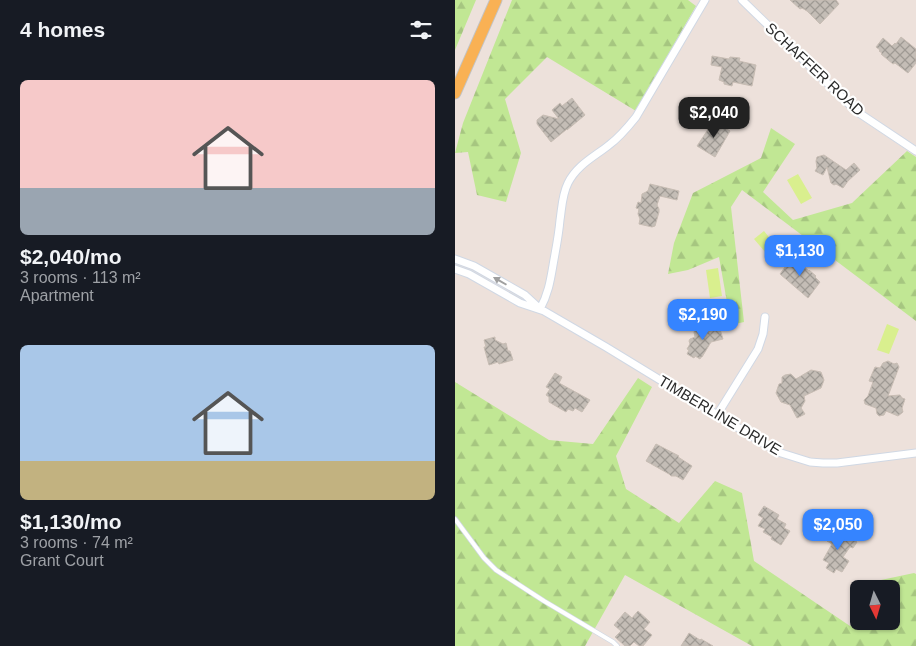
<!DOCTYPE html>
<html lang="en">
<head>
<meta charset="utf-8">
<style>
	body { margin:0; font-family:Helvetica,sans-serif; background:#242831; color:#f1f3f6; height:100vh; display:flex; flex-direction:column; font-size:19px; white-space:nowrap }
	* { box-sizing:border-box; margin:0 }
	p { font-size:16px; color:#9ea1a6 }
	.icon { flex:none; width:28px; height:28px; fill:none; stroke:currentColor; stroke-width:2; stroke-linecap:round; stroke-linejoin:round }
	.map { position:relative; flex:1; overflow:hidden }
	.panel { display:flex; flex-direction:column; background:#171b24; width:455px }
	.panel>* { flex:none }
	.needle { width:32px; rotate:175deg }
	.fabs { position:absolute; left:395px; top:580px; display:grid; gap:10px }
	.fabs a { display:grid; place-items:center; width:50px; height:50px; border-radius:8px; background:#171b24; box-shadow:0 1px 4px #0004; font-size:25px }
	.price { position:absolute; translate:-50% -42px; padding:0 11px; border-radius:10px; background:#3584ff; color:#fff; font-size:16px; line-height:32px; filter:drop-shadow(0 1px 2px #0008) }
	.price::after { content:''; position:absolute; left:50%; top:30px; width:15px; height:11px; margin-left:-8px; background:inherit; clip-path:polygon(0 0,100% 0,50% 100%) }
	.price.current { background:#222; color:#fff }
	ul { padding:0; list-style:none }
	li { display:grid; align-content:center; gap:10px; height:265px; padding:0 20px }
	li span { display:grid; place-items:center; height:155px; border-radius:8px; color:#555 }
	li>.icon { margin-inline-start:auto }
	span .icon { width:90px; height:90px; fill:#fffc; stroke-width:1 }
	li b { font-size:21px }
	h2 { display:flex; justify-content:space-between; align-items:center; height:60px; padding:0 20px; font-size:21px }
	main { display:flex; flex:1; min-height:0 }
	.map>svg:first-child { display:block }
	.forest { fill:url(#forest-firs) }
	.pitch { fill:#d9ef8e }
	.building { fill:url(#building-cross-hatch); stroke:#c8bdb4 }
	.lines { fill:none; stroke-linecap:round; stroke-linejoin:round }
	.service-casing { stroke:#d0d8e4; stroke-width:5.5 }
	.minor-casing { stroke:#d0d8e4; stroke-width:9 }
	.primary-casing { stroke:#c3c3c3; stroke-width:13 }
	.service { stroke:#fff; stroke-width:4 }
	.minor { stroke:#fff; stroke-width:7 }
	.primary { stroke:#f9b154; stroke-width:11 }
	.oneway { fill:#9f9f9f }
	.labels { text-anchor:middle; dominant-baseline:central; stroke-width:4.5; stroke-linejoin:round; paint-order:stroke }
	.street-label { font-size:15px; fill:#2a2a2a; stroke:#fff }
</style>
</head>
<body>
<main>
<section class="panel">
<h2>4 homes<svg class="icon" aria-label="filters" viewBox="0 0 24 24"><path d="M4 7h16M4 17h16"/><circle cx="9" cy="7" r="2"/><circle cx="15" cy="17" r="2"/></svg></h2>
<ul>
<li><span style="background:linear-gradient(#f6c9c9 70%,#9aa5b1 0)"><svg class="icon" aria-label="home" viewBox="0 0 24 24"><path d="M3 11l9-7 9 7M6 9v11h12V9"/></svg></span><div><b>$2,040/mo</b><p>3 rooms · 113 m²</p><p>Apartment</p></div></li>
<li><span style="background:linear-gradient(#a9c7e8 75%,#c2b280 0)"><svg class="icon" aria-label="home" viewBox="0 0 24 24"><path d="M3 11l9-7 9 7M6 9v11h12V9"/></svg></span><div><b>$1,130/mo</b><p>3 rooms · 74 m²</p><p>Grant Court</p></div></li>
</ul>
</section>
<div class="map">
<svg width="461" height="646" viewBox="0 0 461 646">
	<defs>
		<pattern id="forest-firs" width="22" height="20" patternUnits="userSpaceOnUse" patternTransform="scale(1.25)"><rect width="22" height="20" fill="#c1e794"/><path d="M5 1l3.5 6h-7zM16 11l3.5 6h-7z" fill="#a6c680"/></pattern>
		<pattern id="building-cross-hatch" width="8" height="8" patternUnits="userSpaceOnUse" patternTransform="scale(1.25)"><rect width="8" height="8" fill="#c4bdb6"/><path d="M0 0l8 8M0 8l8-8" fill="none" stroke="#9f9a94"/></pattern>
	</defs>
	<rect width="100%" height="100%" fill="#ede1db"/>
	<!-- forest -->
	<path class="forest" d="M0,0H21L0,50Z
		M57,0H233L241,6L181,111L92,57L50,99L66,153L51,202L22,195L13,152L0,153L8,123Z
		M316,128L340,144L308,192L338,220L397,203L452,151L461,157V321L287,190L276,207L289,322L276,325L264,257L233,270L213,274L219,243L238,193L306,158Z
		M183,378L197,387L161,456L171,489L224,523L260,481L287,493L299,561L395,626L404,613V621H436V589H421L426,580L459,573L461,574V646H297L170,575L130,646H0V382L94,440L138,444Z"/>
	<!-- pitch -->
	<path class="pitch" d="M343,174L357,198L346,204L332,180Z
		M309,231L326,252L317,260L299,239Z
		M263,268L267,296L255,298L251,270Z
		M432,324L444,329L434,354L422,350Z"/>
	<!-- building -->
	<path class="building" d="M335,0H381L384,4L365,24L352,11L347,8L345,9Z
		M446,37L461,49V63L453,73L440,63L438,64L426,54L427,53L424,51L425,50L421,47L428,38L437,46L440,43L441,44Z
		M257,56L274,59L275,57L285,58L284,61L301,65L297,86L278,82L277,86L269,84V82L264,80L267,67L256,65Z
		M117,98L130,115L112,130V129L96,142L82,124V120L88,115L104,119L97,110L105,103L107,106Z
		M260,122L275,131L260,157L242,146L254,128L256,129Z
		M369,155L391,170L399,163L405,170L393,181L388,188L381,184L379,185L376,183L372,167L368,175L360,171L362,168L361,161L362,157Z
		M195,184L224,191L222,200L205,196L202,205L204,209V212L200,226L197,227L184,224L185,219L183,214L184,209L181,208L183,202L186,203L187,194L191,192L192,191H193Z
		M334,258L340,263L342,261L354,271V270L361,276L360,277L365,282L353,298L325,274L330,267L328,265Z
		M248,326L252,329L264,326L268,339L256,342L247,357H246L245,359L240,356L239,358L232,354L234,350L232,349L235,344L234,341L235,339L240,337L239,332L240,330L246,329Z
		M40,337V340L48,344L51,343L53,351H55L58,360L44,364L43,362L34,365L29,347H31L29,340Z
		M433,361L439,364L442,363L444,367L433,396L445,395L447,398L450,399L447,408L448,412L443,416L431,411L429,415L424,416L422,414L421,408L410,404L409,400L413,396L418,382L414,381L420,367L425,368L428,363Z
		M356,370L366,372L369,380L366,388L349,396L350,401L346,408L350,414L342,418L335,405L326,402L321,393L324,384L327,383V377L330,375L336,374L341,379Z
		M100,373L107,377L104,383L135,400L127,412L120,408L118,411L113,409L111,412L94,402V397L91,395L95,389L91,387Z
		M201,444L224,456L223,457L237,466L228,480L221,476H216L214,474L191,461Z
		M309,506L324,515L322,519L331,524L329,528L335,531L326,545L316,539L317,537L308,532L310,529L303,526L308,518L303,515Z
		M379,529L402,542L398,548L395,547L388,557L394,561L387,572L381,569L379,573L371,568L374,563L368,560L377,544L372,541Z
		M183,611L195,622L189,629L197,635L188,646H184L179,642L175,646H170L160,637L166,631L159,625L170,612L177,618Z
		M234,633L245,640L246,639L258,646H226Z"/>
	<g class="lines">
		<!-- service casing -->
		<g class="service-casing">
			<path id="service" d="M0,519L29,558L41,570L89,601L158,642L162,646"/>
		</g>
		<!-- minor casing -->
		<g class="minor-casing">
			<path id="minor" d="M287,0L401,111L461,151
				M0,259L19,266L70,295L83,307
				M0,269L14,274L65,303L89,311L151,347L323,452L355,462L368,463H382L461,453
				M85,309C95,291 96,275 100,254C102,243 104,232 105,220C107,207 107,195 113,183C122,165 139,157 154,145C165,137 173,127 181,117L250,0
				M262,415L303,349L308,334L310,317"/>
		</g>
		<!-- primary casing -->
		<g class="primary-casing">
			<path id="primary" d="M0,93L41,0"/>
		</g>
		<!-- service -->
		<use href="#service" class="service"/>
		<!-- minor -->
		<use href="#minor" class="minor"/>
		<!-- primary -->
		<use href="#primary" class="primary"/>
	</g>
	<!-- one-way arrows -->
	<defs><path id="oneway-solid" d="M-6-.8H1V-3.2L6.5 0L1 3.2V.8H-6Z" transform="scale(1.25)"/></defs>
	<use class="oneway" href="#oneway-solid" transform="translate(45 281) rotate(-150)"/>
	<g class="labels">
		<!-- street labels -->
		<g class="street-label">
			<text transform="translate(360 69) rotate(43)">SCHAFFER ROAD</text>
			<text transform="translate(265 415) rotate(31)">TIMBERLINE DRIVE</text>
		</g>
	</g>
</svg>
<div class="fabs">
<a><svg class="needle" viewBox="-14 -14 28 28"><path d="M0-13l5 13h-10z" fill="#e53935"/><path d="M0 13l5-13h-10z" fill="#9ea1a6"/></svg></a>
</div>
<b class="price current" style="left:259px;top:139px">$2,040</b>
<b class="price" style="left:345px;top:277px">$1,130</b>
<b class="price" style="left:248px;top:341px">$2,190</b>
<b class="price" style="left:383px;top:551px">$2,050</b>
</div>
</main>
</body>
</html>
